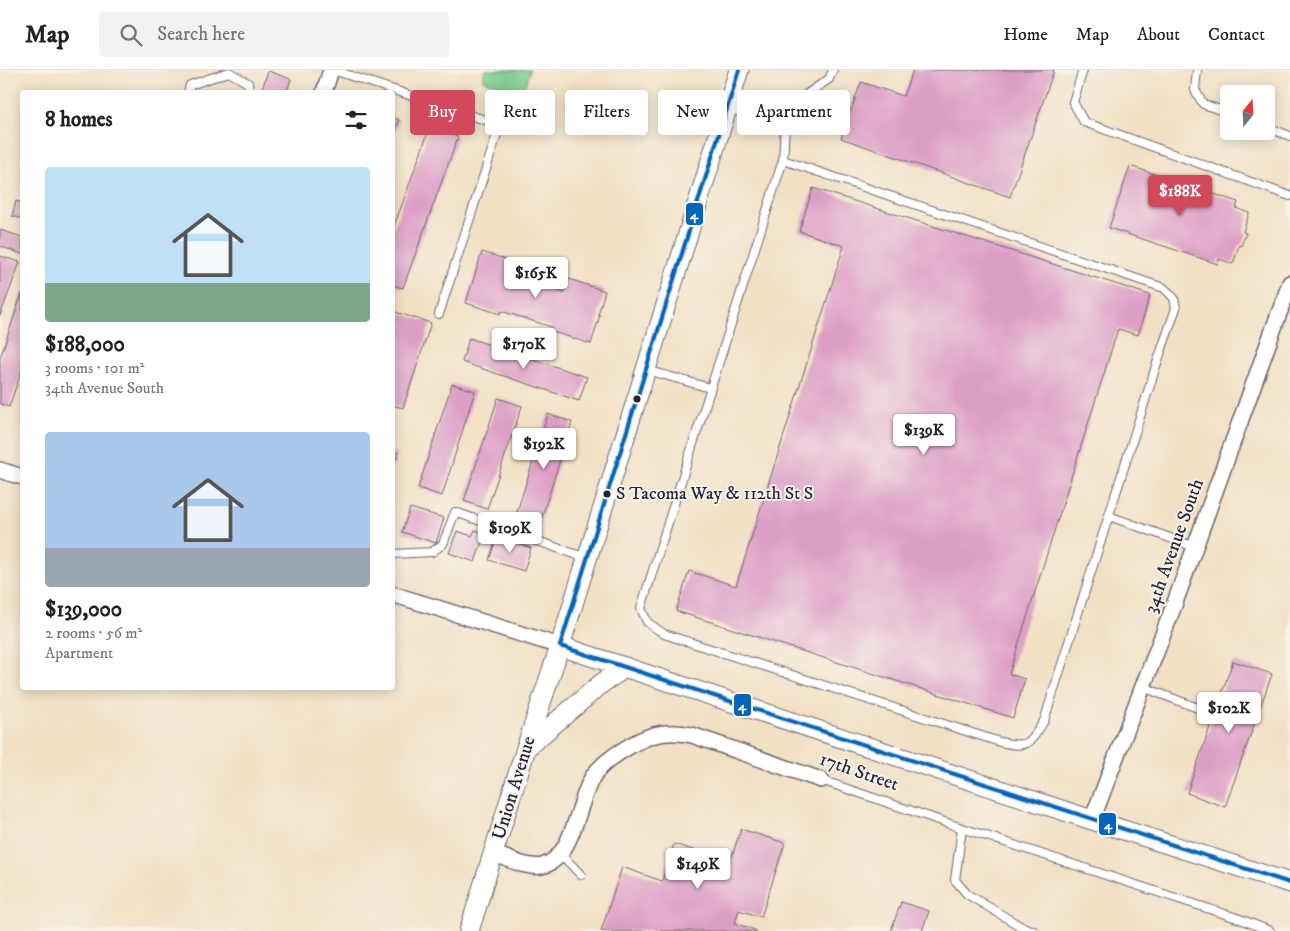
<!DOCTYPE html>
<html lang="en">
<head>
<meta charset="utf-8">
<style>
	body { margin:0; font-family:"IM FELL DW Pica",serif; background:#f2f2f2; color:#202124; height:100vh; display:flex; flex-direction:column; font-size:19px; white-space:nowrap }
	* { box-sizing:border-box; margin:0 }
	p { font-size:16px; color:#757577 }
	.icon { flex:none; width:28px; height:28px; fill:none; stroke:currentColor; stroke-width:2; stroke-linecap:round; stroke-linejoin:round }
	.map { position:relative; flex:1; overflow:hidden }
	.details { position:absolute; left:20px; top:20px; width:375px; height:600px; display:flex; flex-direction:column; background:#fff; border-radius:5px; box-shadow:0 2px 12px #0003 }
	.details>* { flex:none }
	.hud { position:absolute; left:410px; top:20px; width:475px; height:45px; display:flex; gap:10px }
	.needle { width:32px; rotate:18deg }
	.controls { position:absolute; left:1220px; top:15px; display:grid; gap:10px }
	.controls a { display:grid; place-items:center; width:55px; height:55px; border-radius:5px; background:#fff; box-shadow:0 2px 12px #0003; font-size:25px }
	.price { position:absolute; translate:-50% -42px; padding:0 11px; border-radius:5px; background:#fff; color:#222; font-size:16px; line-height:32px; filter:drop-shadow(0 1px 2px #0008) }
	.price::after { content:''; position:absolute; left:50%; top:30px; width:15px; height:11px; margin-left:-8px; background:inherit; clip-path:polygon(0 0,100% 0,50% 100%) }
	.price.selected { background:#d1495b; color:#fff }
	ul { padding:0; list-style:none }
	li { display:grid; align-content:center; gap:10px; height:265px; padding:0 25px }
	li span { display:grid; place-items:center; height:155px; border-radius:5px; color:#555 }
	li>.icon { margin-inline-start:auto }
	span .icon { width:90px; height:90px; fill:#fffc; stroke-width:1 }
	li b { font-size:21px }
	h2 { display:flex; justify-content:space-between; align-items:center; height:60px; padding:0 25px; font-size:21px }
	.chip { padding:0 18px; border-radius:5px; background:#fff; box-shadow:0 2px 12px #0003; font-size:18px; line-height:45px }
	.chip.selected { background:#d1495b; color:#fff }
	header { display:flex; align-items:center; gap:30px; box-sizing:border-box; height:70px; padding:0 25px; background:#fff; border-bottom:1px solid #e0e0e0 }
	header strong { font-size:24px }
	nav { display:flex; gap:28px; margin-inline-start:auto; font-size:18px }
	.search { width:350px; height:45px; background:#f2f2f2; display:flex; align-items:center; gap:12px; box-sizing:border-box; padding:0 18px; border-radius:5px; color:#757577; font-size:19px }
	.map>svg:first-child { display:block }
	.green { fill:#79c98a; stroke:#4e7662 }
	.building { fill:#dd9ec6 }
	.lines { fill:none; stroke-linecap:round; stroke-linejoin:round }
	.service-casing { stroke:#6b646b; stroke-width:10 }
	.minor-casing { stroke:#6b646b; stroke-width:18 }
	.tertiary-casing { stroke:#6b646b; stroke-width:21 }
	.service { stroke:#fff; stroke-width:8 }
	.minor { stroke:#fff; stroke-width:15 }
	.tertiary { stroke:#fff; stroke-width:19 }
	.bus-1-casing { stroke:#f7f3e8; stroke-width:8 }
	.bus-1 { stroke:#0065bd; stroke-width:4 }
	.bus-dot { fill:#22223b; stroke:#f7f3e8; stroke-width:2 }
	.labels { text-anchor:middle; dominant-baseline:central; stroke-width:4; stroke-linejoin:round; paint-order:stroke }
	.bus-label { font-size:18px; fill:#22223b; stroke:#f7f3e8; text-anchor:start }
	.street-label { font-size:19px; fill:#22223b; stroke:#f7f3e8 }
	.line-badge { stroke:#f7f3e8; stroke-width:2 }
	.badge-label { font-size:14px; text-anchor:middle; font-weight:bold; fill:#fff }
</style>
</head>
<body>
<header>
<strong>Map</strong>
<div class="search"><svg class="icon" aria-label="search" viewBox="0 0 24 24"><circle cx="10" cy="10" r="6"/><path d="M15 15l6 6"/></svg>Search here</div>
<nav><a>Home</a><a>Map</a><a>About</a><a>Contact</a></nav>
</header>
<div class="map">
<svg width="1290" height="861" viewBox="0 0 1290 861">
	<rect width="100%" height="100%" fill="#f7f3e8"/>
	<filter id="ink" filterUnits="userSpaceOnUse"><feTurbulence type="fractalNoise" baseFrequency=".02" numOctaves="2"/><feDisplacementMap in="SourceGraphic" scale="10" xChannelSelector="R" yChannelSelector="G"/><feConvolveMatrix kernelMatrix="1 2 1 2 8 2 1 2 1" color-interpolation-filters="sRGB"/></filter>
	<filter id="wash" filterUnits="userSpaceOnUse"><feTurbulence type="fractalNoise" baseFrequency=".0096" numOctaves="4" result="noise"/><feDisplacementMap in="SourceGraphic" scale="20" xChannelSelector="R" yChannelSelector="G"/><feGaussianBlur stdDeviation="1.12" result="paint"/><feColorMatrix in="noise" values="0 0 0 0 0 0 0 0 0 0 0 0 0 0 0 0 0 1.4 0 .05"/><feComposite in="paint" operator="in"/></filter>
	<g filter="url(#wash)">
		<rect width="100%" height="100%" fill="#f2e0c4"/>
		<!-- green -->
		<path class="green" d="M485,0H530L523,22L482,10Z"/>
		<g id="blocks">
			<!-- building -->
			<path class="building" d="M913,0H1054L1010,127L841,68L861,12L903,26Z
				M268,1L291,9L287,22H261Z
				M392,47L399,50L393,68H392Z
				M430,57L458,67L403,218L392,215V162Z
				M1130,96L1238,132L1236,138L1249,143L1243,162L1246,163L1241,176L1239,175L1233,194L1219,189L1218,194L1109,158Z
				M813,118L1150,225L1138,265L1118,259L1009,604L1025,609L1013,648L676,541L689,501L736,516L844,176L799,161Z
				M16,131L22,133V149L12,146Z
				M0,160L22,167V184L0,176Z
				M482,182L520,194L515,207L564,223L569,209L605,221L598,245H600L591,274L550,261L552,257L501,241L500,244L466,233Z
				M0,186L20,192L0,246Z
				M22,223V299L9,337L0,334V288Z
				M392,241L431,253L403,338L392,335Z
				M469,268L587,307L579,331L462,292Z
				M452,314L475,321L442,426L418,418Z
				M498,328L522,336L487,439L464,431Z
				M548,344L572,352L539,456L515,448Z
				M392,381L398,383L393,398H392Z
				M410,438L444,448L436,473L402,462Z
				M475,460L485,463L475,492L449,483L457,461L472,466Z
				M497,466L531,478L524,501L489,490Z
				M1233,591L1272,604L1225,737L1187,723Z
				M741,759L785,773L761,847L739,840L735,853L757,861H601L622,797L662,811L674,774L730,792Z
				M901,832L929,841L922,861H891Z"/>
		</g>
	</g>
	<g filter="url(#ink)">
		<use href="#blocks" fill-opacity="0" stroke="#6b646b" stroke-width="1"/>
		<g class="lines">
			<!-- service casing -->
			<g class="service-casing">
				<path id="service" d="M333,0L500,55L439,244
					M1083,0L1073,32L1084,52L1290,126
					M1197,0L1195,20L1203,34L1229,43
					M188,22L190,15L229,2L248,13L249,22
					M727,38L785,55
					M1266,57L1290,66
					M783,90L1164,218L1174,228L1176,238L1156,296L1044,651C1029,675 1028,678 1000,672L664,564L647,552L641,538L783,90L785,55L801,28L829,9L833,0
					M647,300L710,318
					M1109,446L1195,477
					M392,484L432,482L443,474L455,442L586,488
					M1143,617L1203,640
					M821,710L962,758L1240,849L1270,861
					M962,758L955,810L967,824L1020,856L1034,861
					M560,783L581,805"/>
			</g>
			<!-- minor casing -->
			<g class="minor-casing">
				<path id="minor" d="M324,22L331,0
					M0,400L22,407
					M392,524L560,576
					M1092,750L1173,538L1290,213
					M494,784C508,788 527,799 542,796C573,789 578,732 592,708C601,693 618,683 633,674C653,663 670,660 692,665L821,710"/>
			</g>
			<!-- tertiary casing -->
			<g class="tertiary-casing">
				<path id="tertiary" d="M560,576L1092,750L1290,813
					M527,677L602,613L626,597
					M469,861L526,678L560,576L739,0"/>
			</g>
			<!-- service -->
			<use href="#service" class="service"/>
			<!-- minor -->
			<use href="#minor" class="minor"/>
			<!-- tertiary -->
			<use href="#tertiary" class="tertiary"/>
			<!-- bus-1 casing -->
			<g class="bus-1-casing">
				<path id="bus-1" d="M560,576L1290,813
					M560,576L739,0"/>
			</g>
			<!-- bus-1 -->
			<use href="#bus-1" class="bus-1"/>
		</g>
	</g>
	<!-- markers -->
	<g class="bus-dot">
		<circle cx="637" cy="329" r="4.5"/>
		<circle cx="607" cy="424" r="4.5"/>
	</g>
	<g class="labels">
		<!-- bus labels -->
		<g class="bus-label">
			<text x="616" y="424">S Tacoma Way &amp; 112th St S</text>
		</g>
		<!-- street labels -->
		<g class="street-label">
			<text transform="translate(1174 476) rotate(-70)">34th Avenue South</text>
			<text transform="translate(859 702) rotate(19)">17th Street</text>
			<text transform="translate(514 718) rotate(-73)">Union Avenue</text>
		</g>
	</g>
	<g class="line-badge">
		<rect x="685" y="132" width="19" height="24" rx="5" fill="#0065bd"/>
		<rect x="733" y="623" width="19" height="24" rx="5" fill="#0065bd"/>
		<rect x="1098" y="742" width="19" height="24" rx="5" fill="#0065bd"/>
	</g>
	<g class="badge-label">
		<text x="694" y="149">4</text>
		<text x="742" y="640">4</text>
		<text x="1108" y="759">4</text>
	</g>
</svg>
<div class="controls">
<a><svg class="needle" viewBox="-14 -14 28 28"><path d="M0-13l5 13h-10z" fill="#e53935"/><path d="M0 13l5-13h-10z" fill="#757577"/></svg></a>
</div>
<b class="price selected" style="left:1180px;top:147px">$188K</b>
<b class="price" style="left:536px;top:229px">$165K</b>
<b class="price" style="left:524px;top:300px">$170K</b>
<b class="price" style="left:924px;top:386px">$139K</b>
<b class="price" style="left:544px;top:400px">$192K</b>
<b class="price" style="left:510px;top:484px">$109K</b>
<b class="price" style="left:1229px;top:664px">$102K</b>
<b class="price" style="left:698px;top:820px">$149K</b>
<div class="hud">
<a class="chip selected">Buy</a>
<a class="chip">Rent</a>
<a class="chip">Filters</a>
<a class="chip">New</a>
<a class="chip">Apartment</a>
</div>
<section class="details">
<h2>8 homes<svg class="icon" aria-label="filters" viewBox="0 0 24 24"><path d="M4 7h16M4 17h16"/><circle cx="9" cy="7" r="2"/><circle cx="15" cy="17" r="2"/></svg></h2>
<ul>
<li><span style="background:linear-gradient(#bfe0f5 75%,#7fa58c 0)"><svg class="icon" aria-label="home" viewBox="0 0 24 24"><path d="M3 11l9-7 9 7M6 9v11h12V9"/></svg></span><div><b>$188,000</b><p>3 rooms · 101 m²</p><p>34th Avenue South</p></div></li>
<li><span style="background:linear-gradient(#a9c7e8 75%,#9aa5b1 0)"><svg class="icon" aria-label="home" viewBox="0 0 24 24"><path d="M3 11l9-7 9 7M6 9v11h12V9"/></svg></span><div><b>$139,000</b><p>2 rooms · 56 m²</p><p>Apartment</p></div></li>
</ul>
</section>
</div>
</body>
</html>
